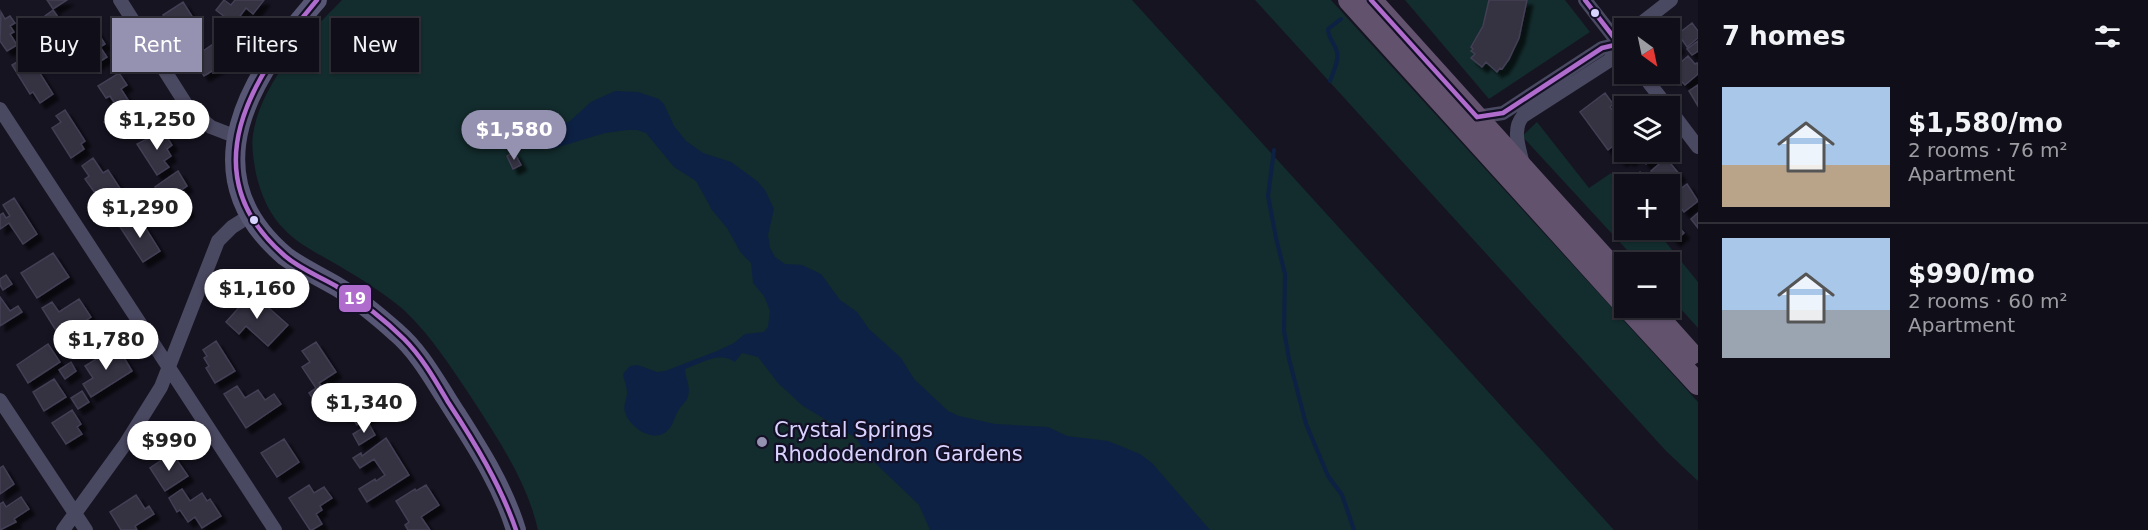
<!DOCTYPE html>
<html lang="en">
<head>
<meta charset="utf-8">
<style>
	body { margin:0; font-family:"DejaVu Sans",sans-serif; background:#1e1d26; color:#f1f3f6; height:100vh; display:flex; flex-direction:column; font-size:22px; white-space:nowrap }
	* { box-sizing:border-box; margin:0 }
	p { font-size:20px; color:#9c9ca2 }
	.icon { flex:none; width:33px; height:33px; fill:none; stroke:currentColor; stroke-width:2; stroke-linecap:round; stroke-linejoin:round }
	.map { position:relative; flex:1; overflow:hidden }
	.details { display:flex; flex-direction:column; background:#100f19; width:450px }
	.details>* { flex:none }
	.hud { position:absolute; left:18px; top:18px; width:570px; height:54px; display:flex; gap:12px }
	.needle { width:39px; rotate:147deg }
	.controls { position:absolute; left:1614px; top:18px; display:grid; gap:12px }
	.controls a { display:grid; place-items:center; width:66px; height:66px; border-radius:0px; background:#100f19; box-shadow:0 2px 4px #0004,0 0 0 2px #302f38; font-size:30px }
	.price { position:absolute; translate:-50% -51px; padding:0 14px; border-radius:21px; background:#fff; color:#222; font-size:20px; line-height:39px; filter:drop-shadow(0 2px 3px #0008) }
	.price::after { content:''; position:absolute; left:50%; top:36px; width:18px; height:14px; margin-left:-9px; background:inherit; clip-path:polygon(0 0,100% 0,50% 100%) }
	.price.selected { background:#9591b1; color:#fff }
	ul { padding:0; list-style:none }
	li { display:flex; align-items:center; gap:18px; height:150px; padding:0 24px }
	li+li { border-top:2px solid #302f38 }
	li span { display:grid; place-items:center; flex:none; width:168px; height:120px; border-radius:0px; color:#555 }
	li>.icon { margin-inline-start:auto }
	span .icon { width:72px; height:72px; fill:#fffc; stroke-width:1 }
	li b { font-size:26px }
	h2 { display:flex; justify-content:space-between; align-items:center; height:72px; padding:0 24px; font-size:26px }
	.tag { padding:0 21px; border-radius:0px; background:#100f19; box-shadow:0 2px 4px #0004,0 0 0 2px #302f38; font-size:21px; line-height:54px }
	.tag.selected { background:#9591b1; color:#fff }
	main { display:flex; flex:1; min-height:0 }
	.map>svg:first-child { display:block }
	.green { fill:#132c2d }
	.water { fill:#0d2144 }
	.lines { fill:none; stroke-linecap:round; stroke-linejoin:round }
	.stream { stroke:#0d2144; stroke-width:4 }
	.building { fill:#343243; stroke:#433f54; stroke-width:1.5; filter:url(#shadow) }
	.minor { stroke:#4a4962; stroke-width:14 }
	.secondary { stroke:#575674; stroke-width:20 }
	.trunk { stroke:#62526e; stroke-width:22 }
	.bus-1-casing { stroke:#130f26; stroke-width:9 }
	.bus-1 { stroke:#b06ccc; stroke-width:4.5 }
	.bus-dot { fill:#d9d4ff; stroke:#130f26; stroke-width:2 }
	.poi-dot { fill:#9591b1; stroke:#130f26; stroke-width:2 }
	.labels { text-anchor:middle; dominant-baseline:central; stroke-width:4.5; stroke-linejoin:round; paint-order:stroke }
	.poi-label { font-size:21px; fill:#d9d4ff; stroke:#130f26; text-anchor:start }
	.line-badge { stroke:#130f26; stroke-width:2 }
	.badge-label { font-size:16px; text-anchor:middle; font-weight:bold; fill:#fff }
</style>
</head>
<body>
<main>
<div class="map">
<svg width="1698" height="530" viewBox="0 0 1698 530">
	<defs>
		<filter id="shadow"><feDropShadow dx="5.5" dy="5.5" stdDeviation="1.5" flood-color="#0009"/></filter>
	</defs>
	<rect width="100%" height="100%" fill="#161421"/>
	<!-- green -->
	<path class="green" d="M342,0H1132L1614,530H538C527,481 498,439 471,397C451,367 431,336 405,311C383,292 358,277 334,263C317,253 298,244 285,230C270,216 261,195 256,174C254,162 251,147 253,134C262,81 306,36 342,0Z
		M1255,0H1331L1698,402V481L1666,451Z
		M1405,0H1489L1483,26L1471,51L1475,54L1471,58L1482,67L1486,62L1497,72L1500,68L1502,69C1516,49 1526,25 1527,0H1565L1590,32L1489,99Z
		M1537,122L1589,188L1611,173L1624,190V230H1656L1698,282V328L1670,297V262H1638L1522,136Z"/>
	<!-- water -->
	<path class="water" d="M43,42L59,62L47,69L35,48Z
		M615,91L638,92L659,99L664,104L674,126L686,141L703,153L731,162L757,181L765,190L774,209L768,235L770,248L775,257L785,264L802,265L821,274L840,300L857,312L869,329L901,358L914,379L948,411L959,416L995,424L1048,427L1067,436L1108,441L1140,454L1152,463L1210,530H930L919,505L869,457L856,438L803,406L778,383L758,357L742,353L735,362C720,351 701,363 685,369C685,378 691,386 688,396C687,402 681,405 678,411C674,418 673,426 667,431C654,443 632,429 626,415C622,406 627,401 627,392C627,387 624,380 623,374L630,366L638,365L657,372L665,371L717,351L734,343L745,334L764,332L768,327L770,311L764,296L753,283L751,263L741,253L727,228L712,210L696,181L674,167L646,133L637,130H628L605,133L552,149L543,148L540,140L543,134L570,121L591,102Z"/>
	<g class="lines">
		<!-- stream -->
		<path class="stream" d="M1330,81C1333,72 1339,62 1337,52C1335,43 1328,39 1328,29L1341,19
			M1274,150L1268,196L1276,238L1285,274L1284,331L1289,359L1306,424L1328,476L1342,495L1354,530"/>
	</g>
	<!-- building -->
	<path class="building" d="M47,0H67L53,9Z
		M224,0L231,5L235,0H264L253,14L246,8L234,24L216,10Z
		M1489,0H1527L1519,38L1509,59L1502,69L1500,68L1497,72L1486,62L1482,67L1471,58L1475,54L1471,51L1473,49L1471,47L1483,26Z
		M183,2L195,21L190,24L197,35L182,44L163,15Z
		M53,10L58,17L49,23L45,16Z
		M1,12L5,19L10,16L15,23L10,26L14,32L10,34L17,45L7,51L0,41Z
		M90,21L105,44L100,47L107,57L93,66L81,49L77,52L69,41L74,38L71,33Z
		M1692,23L1698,31V38L1687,47L1678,34Z
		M1670,35L1679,47L1670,54Z
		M1698,41V51L1692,55L1687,49Z
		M216,42L224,54L217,58L222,65L204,76L188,50L199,43L203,51Z
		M1688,56L1695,64L1697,63L1698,65V74L1685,85L1674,74L1676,73L1673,69Z
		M25,57L28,61L31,59L53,94L40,103L33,92L30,94L12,65Z
		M119,73L127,85L121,89L132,106L121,113L110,96L106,98L98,86Z
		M1698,85V106L1689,91Z
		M1605,93L1613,104L1610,107L1622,123L1618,125L1624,133V137L1608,150L1580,112Z
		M65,110L85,141L81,144L84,149L71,158L52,128L61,122L56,116Z
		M114,116L120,124L110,131L104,122Z
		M163,131L172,145L167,149L171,156L164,161L169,167L157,175L137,144Z
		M1624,149V152H1630L1634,157L1629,161L1626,158L1621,161L1616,155Z
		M514,152L521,165L513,169L507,156Z
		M1636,152H1661L1646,164Z
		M93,158L103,173L108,170L123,193L108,202L100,189L95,193L85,179L89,176L82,166Z
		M1666,158L1680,175L1670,185L1663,184L1651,171Z
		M178,171L187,186L177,193L189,211L171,222L154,196L159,193L155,187Z
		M1640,172L1649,184H1630L1628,182Z
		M1687,184L1698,201L1684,212L1671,196Z
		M14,198L37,234L23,244L9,223L0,229V215L3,213L6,218L10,216L3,205Z
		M1698,213V228L1691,219Z
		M138,216L160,251L143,262L120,227Z
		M1677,225L1684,233L1675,241L1668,233Z
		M53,253L69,277L37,298L21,273Z
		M6,275L12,284L3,290L0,285V279Z
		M252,293L288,325L268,346L246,326L239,334L226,322Z
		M0,297L10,311L18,306L22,312L0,326Z
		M79,299L91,317L84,322L94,338L82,346L71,330L60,337L42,308L52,302L59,312Z
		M216,341L235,371L215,383L206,368L209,366L204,358L207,356L203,350Z
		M316,342L336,372L319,383L329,398L317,405L309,393L316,388L302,367L310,362L302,351Z
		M48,344L60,362L28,383L17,365Z
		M117,346L132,371L91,397L83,384L93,378L85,366Z
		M71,362L76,371L65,379L59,370Z
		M54,379L66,397L44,411L33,392Z
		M237,386L245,398L258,390L265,400L274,394L281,404L246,428L224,394Z
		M82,391L89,402L78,409L71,398Z
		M357,392L372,415L357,425L350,414L345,417L338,408L344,404L342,401Z
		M72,410L81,424L77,427L82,434L66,444L52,423Z
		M369,424L375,435L359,445L353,434Z
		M386,438L409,475L367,502L359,489L375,479L376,481L385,475L374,459L360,468L353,458L361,453L362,456Z
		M284,439L299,462L277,477L261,453Z
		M172,453L188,476L165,491L150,468Z
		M3,466L14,484L0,494V468Z
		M309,485L314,493L324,487L332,498L320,506L322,510L316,514L322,524L312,530H310L289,498Z
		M426,485L439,505L421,517L430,530H408L405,525L409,522L396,501L415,489L416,491Z
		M182,489L190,501L202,493L207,501L210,499L221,516L202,528L195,517L188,522L180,510L177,512L169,498Z
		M136,495L145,509L149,506L154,514L135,526L137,530H121L110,512Z
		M21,497L29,509L14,519L16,522L0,530V504L3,502L6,507Z"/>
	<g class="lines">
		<!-- minor -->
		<path class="minor" d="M120,0L189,109L211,127L237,137
			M1585,0L1623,49
			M1635,28L1671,0
			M1642,74L1667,106
			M0,109L275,530
			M1670,110L1698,147
			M1477,117L1503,113L1602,48L1619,44
			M1523,165C1520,149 1511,130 1523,116L1610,60L1619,44L1624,38
			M0,400L86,530
			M63,530L126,443L161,387L218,241L232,227L251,215"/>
		<!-- secondary -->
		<path class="secondary" d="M317,0C251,74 188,174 285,256C301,268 319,276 336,286C358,299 378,316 397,333C417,350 432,376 446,398C473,441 501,481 516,530"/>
		<!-- trunk -->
		<path class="trunk" d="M1349,0L1624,304
			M1371,0L1624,280
			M1628,308L1698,384
			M1650,308L1691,354"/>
		<!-- bus-1 casing -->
		<g class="bus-1-casing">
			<path id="bus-1" d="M317,0C252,77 189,173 285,256C300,269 319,276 336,286C360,301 384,319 404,339C422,357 435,380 448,402C475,443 500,484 516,530
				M1371,0L1477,117
				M1585,0L1619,44
				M1477,117L1503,113L1602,48L1619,44"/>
		</g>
		<!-- bus-1 -->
		<use href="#bus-1" class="bus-1"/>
	</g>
	<!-- markers -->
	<g class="bus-dot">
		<circle cx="1595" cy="13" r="5"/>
		<circle cx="254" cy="220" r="5"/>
	</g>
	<circle class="poi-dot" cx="762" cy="442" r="6"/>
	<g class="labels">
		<!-- poi labels -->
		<g class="poi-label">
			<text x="774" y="430">Crystal Springs<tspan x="774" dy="24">Rhododendron Gardens</tspan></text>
		</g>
	</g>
	<rect class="line-badge" x="338" y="284" width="34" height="29" rx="6" fill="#b06ccc"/>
	<g class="badge-label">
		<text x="355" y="304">19</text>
	</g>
</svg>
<div class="controls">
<a><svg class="needle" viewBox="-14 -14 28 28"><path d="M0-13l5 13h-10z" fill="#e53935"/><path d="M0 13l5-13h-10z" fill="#9c9ca2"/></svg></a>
<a><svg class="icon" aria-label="layers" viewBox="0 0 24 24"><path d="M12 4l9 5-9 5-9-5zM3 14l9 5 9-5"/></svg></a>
<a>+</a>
<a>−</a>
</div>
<b class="price" style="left:157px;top:151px">$1,250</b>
<b class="price selected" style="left:514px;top:161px">$1,580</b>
<b class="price" style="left:140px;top:239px">$1,290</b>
<b class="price" style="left:257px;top:320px">$1,160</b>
<b class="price" style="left:106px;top:371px">$1,780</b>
<b class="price" style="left:364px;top:434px">$1,340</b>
<b class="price" style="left:169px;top:472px">$990</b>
<div class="hud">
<a class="tag">Buy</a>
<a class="tag selected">Rent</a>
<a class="tag">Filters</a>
<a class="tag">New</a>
</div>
</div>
<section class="details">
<h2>7 homes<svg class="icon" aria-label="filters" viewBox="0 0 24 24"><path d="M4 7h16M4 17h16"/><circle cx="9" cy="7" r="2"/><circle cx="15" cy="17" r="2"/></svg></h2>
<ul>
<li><span style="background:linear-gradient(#a9c7e8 65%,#b9a48a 0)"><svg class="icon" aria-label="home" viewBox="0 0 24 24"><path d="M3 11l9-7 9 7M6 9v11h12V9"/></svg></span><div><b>$1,580/mo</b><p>2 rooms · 76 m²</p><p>Apartment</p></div></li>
<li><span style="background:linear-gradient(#a9c7e8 60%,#9aa5b1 0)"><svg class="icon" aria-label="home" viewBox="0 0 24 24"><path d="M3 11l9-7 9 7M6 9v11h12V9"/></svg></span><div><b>$990/mo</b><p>2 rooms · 60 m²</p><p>Apartment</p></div></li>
</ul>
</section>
</main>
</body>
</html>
